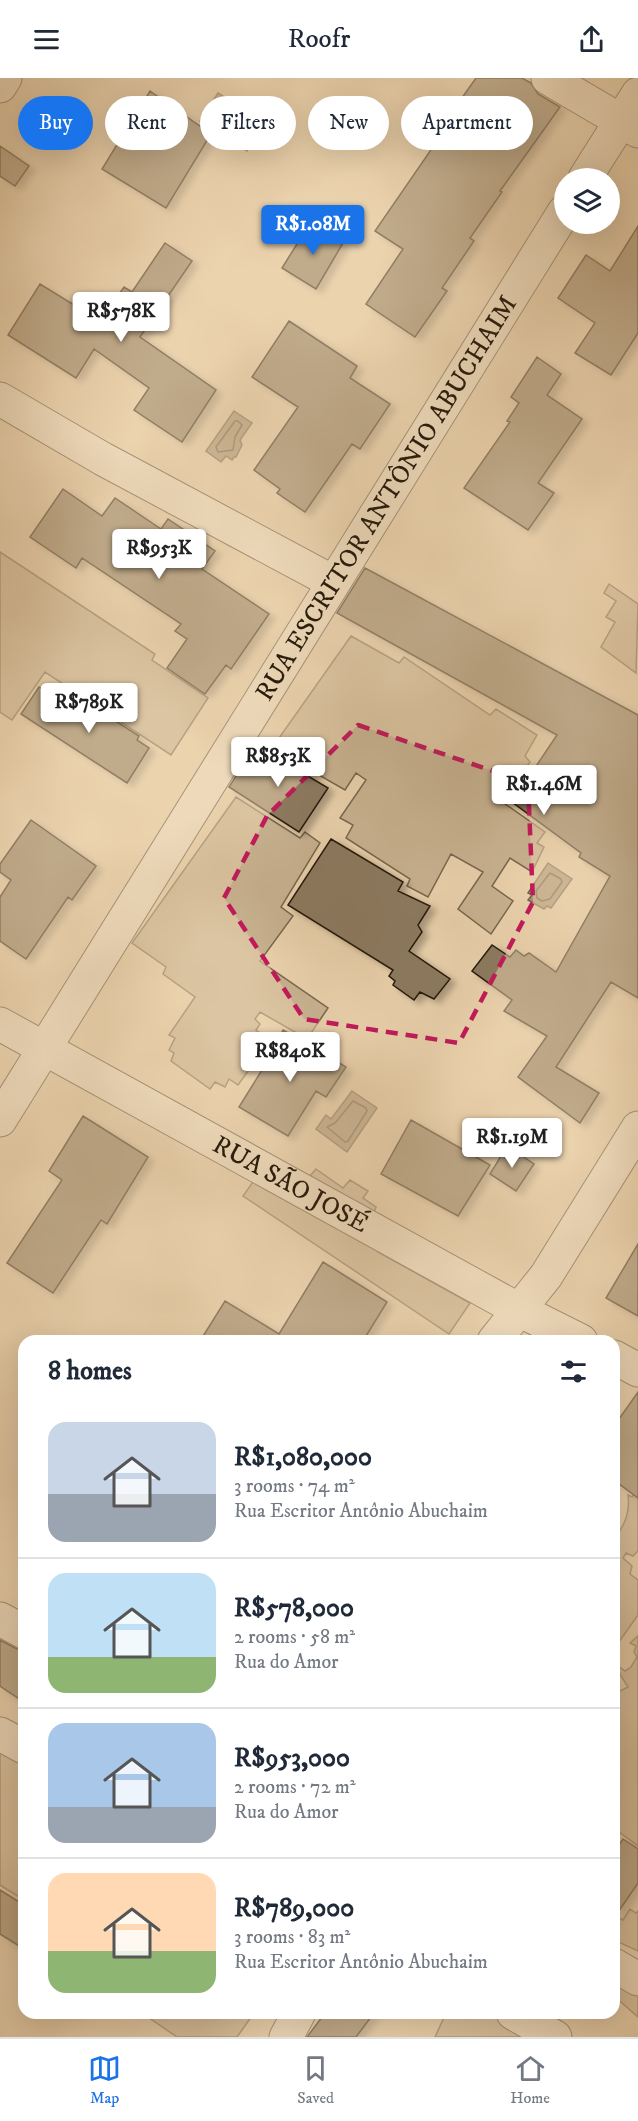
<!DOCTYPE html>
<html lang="en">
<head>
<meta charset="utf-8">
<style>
	body { margin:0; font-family:"IM FELL DW Pica",serif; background:#f6f6f7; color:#1f2937; height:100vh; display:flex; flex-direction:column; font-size:22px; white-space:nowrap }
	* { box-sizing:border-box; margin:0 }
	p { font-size:20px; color:#747a83 }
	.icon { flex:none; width:33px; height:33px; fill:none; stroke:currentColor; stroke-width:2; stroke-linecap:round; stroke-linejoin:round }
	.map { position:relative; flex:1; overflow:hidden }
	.sheet { position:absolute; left:18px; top:1257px; width:602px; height:684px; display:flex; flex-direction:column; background:#fff; border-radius:18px; box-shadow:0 6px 24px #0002 }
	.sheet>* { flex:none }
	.hud { position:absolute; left:18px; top:18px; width:603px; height:54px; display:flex; gap:12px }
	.tools { position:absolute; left:554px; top:90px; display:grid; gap:12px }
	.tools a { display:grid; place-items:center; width:66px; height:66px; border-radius:50%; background:#fff; box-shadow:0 6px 24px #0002; font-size:30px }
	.price { position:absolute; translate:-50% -51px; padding:0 14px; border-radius:6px; background:#fff; color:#222; font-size:20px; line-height:39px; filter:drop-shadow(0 2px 3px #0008) }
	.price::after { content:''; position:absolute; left:50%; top:36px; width:18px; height:14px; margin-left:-9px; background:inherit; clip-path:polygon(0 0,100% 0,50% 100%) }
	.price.on { background:#1a73e8; color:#fff }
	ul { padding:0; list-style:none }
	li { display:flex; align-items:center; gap:18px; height:150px; padding:0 30px }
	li+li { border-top:2px solid #e0e1e3 }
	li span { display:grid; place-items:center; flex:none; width:168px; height:120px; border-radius:18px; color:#555 }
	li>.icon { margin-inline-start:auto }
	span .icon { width:72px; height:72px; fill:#fffc; stroke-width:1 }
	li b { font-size:26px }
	h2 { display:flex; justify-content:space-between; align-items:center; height:72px; padding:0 30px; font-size:26px }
	.tag { padding:0 21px; border-radius:27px; background:#fff; box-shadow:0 6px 24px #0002; font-size:21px; line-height:54px }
	.tag.on { background:#1a73e8; color:#fff }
	header { display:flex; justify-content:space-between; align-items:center; height:78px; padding:0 30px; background:#fff; font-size:27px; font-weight:600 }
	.dock { display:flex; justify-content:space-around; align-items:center; height:84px; border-top:2px solid #e0e1e3; background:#fff; font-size:16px; color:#747a83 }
	.dock a { display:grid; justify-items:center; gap:3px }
	.dock .on { color:#1a73e8 }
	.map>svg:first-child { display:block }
	.green { fill:#c9b392; stroke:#77664e; stroke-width:1.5 }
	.water { fill:#a89477; stroke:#74634c; stroke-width:1.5 }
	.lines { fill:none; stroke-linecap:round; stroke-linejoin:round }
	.shore { stroke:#665641; stroke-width:1.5 }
	.building { fill:#8c7a60; stroke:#25190b; stroke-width:1.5; filter:url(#shadow) }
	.minor-casing { stroke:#564834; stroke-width:35 }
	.minor { stroke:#f2e2ca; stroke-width:33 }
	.marked { fill:none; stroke:#c2185b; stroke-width:4.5; stroke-dasharray:12 8; stroke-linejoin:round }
	.labels { text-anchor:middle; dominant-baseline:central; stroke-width:4.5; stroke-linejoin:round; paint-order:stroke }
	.street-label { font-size:26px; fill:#25190b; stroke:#f2e2ca }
</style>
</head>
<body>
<header><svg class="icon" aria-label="menu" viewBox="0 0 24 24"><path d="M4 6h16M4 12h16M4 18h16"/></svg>Roofr<svg class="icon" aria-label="share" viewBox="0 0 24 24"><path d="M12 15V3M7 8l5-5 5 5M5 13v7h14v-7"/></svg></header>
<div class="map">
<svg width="638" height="1959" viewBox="0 0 638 1959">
	<defs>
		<filter id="shadow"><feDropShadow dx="6" dy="4" stdDeviation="3" flood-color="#0004"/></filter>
	</defs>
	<rect width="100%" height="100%" fill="#ebd3ae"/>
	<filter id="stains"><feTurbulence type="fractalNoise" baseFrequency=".00333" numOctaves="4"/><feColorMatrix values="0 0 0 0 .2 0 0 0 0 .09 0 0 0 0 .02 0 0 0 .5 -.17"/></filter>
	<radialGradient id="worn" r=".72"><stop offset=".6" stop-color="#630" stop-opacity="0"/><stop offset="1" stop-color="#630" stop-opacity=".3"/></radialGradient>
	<!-- green -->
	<path class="green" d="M0,474L155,576L152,582L208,620L171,677L45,594L12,642L0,634Z
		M609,506L638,526L636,595L601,569L615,544L606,539L616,523L604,515Z
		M351,558L399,585L404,579L490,637L496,631L537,657L525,678L530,684L501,723L545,754L537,765L544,769L532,794L510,780L492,808L513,823L491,856L458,831L483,794L451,776L428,819L407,808L410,801L346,760L353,747L340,740L366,702L356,695L345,712L272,670Z
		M236,719L300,760L305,754L320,765L281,829L293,838L260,883L328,930L307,961L260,934L255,941L260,946L256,952L261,956L259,961L267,967L238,1007L229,1001L225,1009L215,1004L210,1011L171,983L174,975L169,972L175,960L169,957L195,919L163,896L166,889L132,865Z
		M316,1091L343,1110L350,1102L368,1113L363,1120L376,1129L372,1139L387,1150L378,1174L470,1225L449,1256L243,1118L258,1097L304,1105Z
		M638,1411V1473L633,1478L626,1475L623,1480L632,1488L630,1496L638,1502V1537L614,1571V1456L616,1458C626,1445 630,1433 628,1417L632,1419Z
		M638,1558V1768L619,1754L614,1755V1616L628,1609L618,1593L614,1595V1588H618L625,1593L631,1589L637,1579L634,1574L636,1568L630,1565Z
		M0,1666L24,1678V1822L0,1807Z
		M630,1831L636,1835L638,1833V1873L614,1862V1837L623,1842Z
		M638,1889V1939L614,1918V1893Z
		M142,1935H254L237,1959H177Z
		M446,1935H509L533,1959H435Z"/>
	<!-- water -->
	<path class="water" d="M218,15L265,45L247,73L200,43Z
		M234,333L252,345L240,362L242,367L236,379H234L232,382L226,378L221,384L206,373Z
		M548,785L572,801L551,830L547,828L544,831L528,822L532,817L528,815Z
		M352,1013L377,1030L347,1074L316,1051L326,1037L331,1041Z"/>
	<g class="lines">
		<!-- shore -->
		<path class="shore" d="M222,24L255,46L245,63H242L210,42L218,26Z
			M222,35L244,47V52L240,53L221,41L220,38Z
			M235,343H238L242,347L235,359L233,372L218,374L216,369Z
			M550,795L561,801L562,804L550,821L542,823L537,820L536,813Z
			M353,1023L366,1030L367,1033L348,1063L345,1064L327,1049L335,1045Z"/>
	</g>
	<!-- building -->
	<path class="building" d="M476,0H522L531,5L538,16L560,29L500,113L502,114L470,160L474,163L442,210L447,213L415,259L366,226L403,171L375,153L446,50L442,48Z
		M150,13L211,56L166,130L102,91Z
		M0,68L29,88L15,108L0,98Z
		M310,145L343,165L316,211L282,190Z
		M638,148V255L611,297L575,275L595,245L558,220L586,177L610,193Z
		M165,165L192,183L140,259L216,312L182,364L134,332L149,310L94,271L76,300L8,257L40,206L100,243L124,209L132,214Z
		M289,243L357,288L350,300L390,326L360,371L352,366L305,434L277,415L280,411L254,392L298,329L252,299Z
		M537,279L561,296L547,317L582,341L538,405L554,415L528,452L464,410L510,344L507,343L519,325L511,319Z
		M63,411L102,438L115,420L161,451L168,441L215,473L202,491L269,536L231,591L226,587L205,616L167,590L187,561L175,553L181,546L82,480L76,490L30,459Z
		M365,490L638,637V920L611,904L556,989L599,1015L580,1045L518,999L547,958L504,933L512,922L472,893L492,867L510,879L516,872L524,878L529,875L556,894L610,798L579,779L581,775L512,724L557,657L337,535Z
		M39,609L80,637L88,625L139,658L137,662L149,670L127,705L21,636Z
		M256,667L328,710L299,754L229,709Z
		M31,742L96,788L72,822L68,819L26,881L0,863V819L11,802L0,794V786Z
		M331,761L403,804L398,813L430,828L418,847L422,854L409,873L450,901L434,921L420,914L414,922L393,907L395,903L389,898L393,892L288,827Z
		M283,952L346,989L326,1019L316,1013L288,1058L239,1029L267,984Z
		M83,1038L148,1079L107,1146L101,1142L53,1215L7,1185L62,1102L49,1093Z
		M411,1042L490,1087L458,1138L381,1096Z
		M507,1068L534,1086L516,1113L490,1096Z
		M638,1166V1238L606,1220Z
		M323,1184L387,1224L363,1263H200L225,1223L279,1256Z
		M638,1314V1420L614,1402V1348Z
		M0,1562L15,1570L24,1573V1624L0,1608Z
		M623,1761L638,1771V1805L614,1840V1774Z
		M0,1812L24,1827V1871L0,1856Z
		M325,1935H374L356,1959H307Z"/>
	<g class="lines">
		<!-- minor casing -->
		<g class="minor-casing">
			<g id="minor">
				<path d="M548,0L638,53"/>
				<path d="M0,8L5,0"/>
				<path d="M585,100L638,16"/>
				<path d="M0,321L103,381L333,504"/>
				<path id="s1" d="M0,946L519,1232L581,1263"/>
				<path id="s2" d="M0,1042L564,134"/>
				<path d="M494,1263L546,1198L638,1050"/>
				<path d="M614,1279L638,1292"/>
				<path d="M0,1541L24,1554"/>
				<path d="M0,1656L24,1669"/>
				<path d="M614,1887L638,1901"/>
				<path d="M513,1935L555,1959"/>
				<path d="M286,1959L299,1935"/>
			</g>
		</g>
		<!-- minor -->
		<use href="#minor" class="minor"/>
	</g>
	<!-- marked area -->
	<path d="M0 0H638V1959H0ZM358,647L528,705L533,824L459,965L304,941L224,820L267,738Z" fill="#ebd3ae" fill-opacity=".55" fill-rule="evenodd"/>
	<path class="marked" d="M358,647L528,705L533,824L459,965L304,941L224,820L267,738Z"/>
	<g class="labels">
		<!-- street labels -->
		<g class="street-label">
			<text stroke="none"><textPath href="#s2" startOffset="732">RUA ESCRITOR ANTÔNIO ABUCHAIM</textPath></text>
			<text stroke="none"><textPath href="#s1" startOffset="332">RUA SÃO JOSÉ</textPath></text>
		</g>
	</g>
	<rect width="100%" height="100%" filter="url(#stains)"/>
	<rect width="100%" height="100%" fill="url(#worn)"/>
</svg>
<div class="tools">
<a><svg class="icon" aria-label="layers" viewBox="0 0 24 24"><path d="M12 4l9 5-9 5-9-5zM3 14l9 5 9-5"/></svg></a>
</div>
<b class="price on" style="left:313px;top:178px">R$1.08M</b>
<b class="price" style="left:121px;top:265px">R$578K</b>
<b class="price" style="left:159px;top:502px">R$953K</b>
<b class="price" style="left:89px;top:656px">R$789K</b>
<b class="price" style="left:278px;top:710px">R$853K</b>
<b class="price" style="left:544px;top:738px">R$1.46M</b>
<b class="price" style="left:290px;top:1005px">R$840K</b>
<b class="price" style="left:512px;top:1091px">R$1.19M</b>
<div class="hud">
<a class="tag on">Buy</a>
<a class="tag">Rent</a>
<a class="tag">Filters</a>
<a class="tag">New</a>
<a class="tag">Apartment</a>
</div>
<section class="sheet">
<h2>8 homes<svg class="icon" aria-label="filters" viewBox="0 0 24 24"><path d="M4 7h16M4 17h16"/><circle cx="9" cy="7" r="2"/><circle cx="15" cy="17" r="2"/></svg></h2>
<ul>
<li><span style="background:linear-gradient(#c9d6e8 60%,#9aa5b1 0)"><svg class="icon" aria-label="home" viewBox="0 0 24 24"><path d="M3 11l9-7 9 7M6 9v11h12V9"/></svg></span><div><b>R$1,080,000</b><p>3 rooms · 74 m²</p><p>Rua Escritor Antônio Abuchaim</p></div></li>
<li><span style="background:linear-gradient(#bfe0f5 70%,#8fb573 0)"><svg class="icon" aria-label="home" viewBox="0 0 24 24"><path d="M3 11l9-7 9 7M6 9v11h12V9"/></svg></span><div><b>R$578,000</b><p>2 rooms · 58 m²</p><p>Rua do Amor</p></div></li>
<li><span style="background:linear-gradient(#a9c7e8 70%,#9aa5b1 0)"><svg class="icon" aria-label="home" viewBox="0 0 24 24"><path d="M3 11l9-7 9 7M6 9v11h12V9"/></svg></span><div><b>R$953,000</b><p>2 rooms · 72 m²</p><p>Rua do Amor</p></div></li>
<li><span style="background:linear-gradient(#ffd9b3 65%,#8fb573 0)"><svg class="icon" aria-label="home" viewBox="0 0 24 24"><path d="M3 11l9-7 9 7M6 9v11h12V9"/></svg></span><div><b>R$789,000</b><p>3 rooms · 83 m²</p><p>Rua Escritor Antônio Abuchaim</p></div></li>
</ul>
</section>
</div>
<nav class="dock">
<a class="on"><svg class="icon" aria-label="map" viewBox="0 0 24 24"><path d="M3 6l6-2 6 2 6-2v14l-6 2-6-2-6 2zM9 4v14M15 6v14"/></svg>Map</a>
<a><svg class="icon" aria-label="saved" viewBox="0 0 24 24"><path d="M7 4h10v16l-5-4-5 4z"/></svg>Saved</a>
<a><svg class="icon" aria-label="home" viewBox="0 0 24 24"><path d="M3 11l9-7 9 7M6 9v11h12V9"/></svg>Home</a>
</nav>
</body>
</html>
